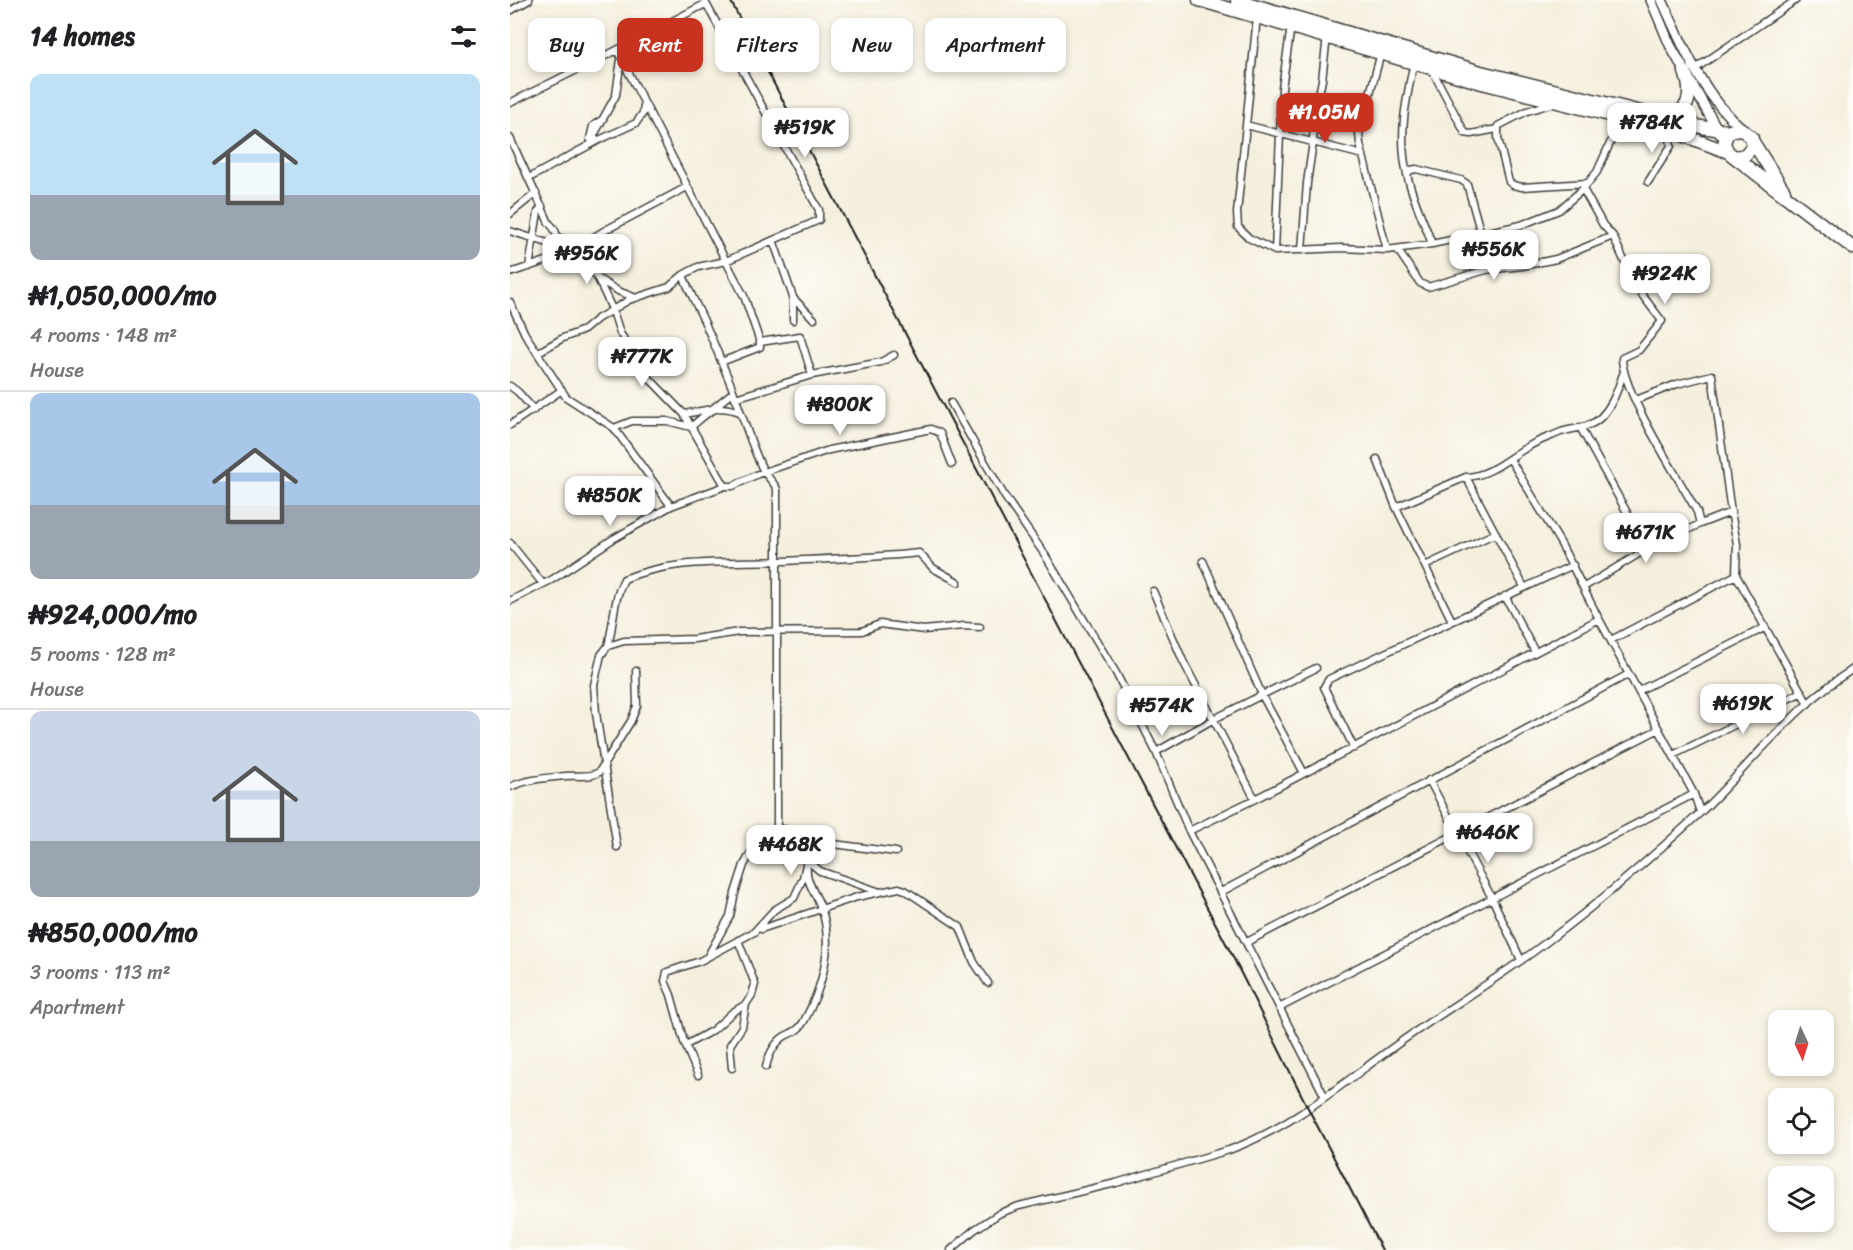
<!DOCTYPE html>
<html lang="en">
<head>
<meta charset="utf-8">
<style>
	body { margin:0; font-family:Sriracha,sans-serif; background:#f2f2f2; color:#202124; height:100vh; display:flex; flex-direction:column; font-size:22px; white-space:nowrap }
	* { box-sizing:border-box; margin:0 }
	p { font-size:20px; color:#757577 }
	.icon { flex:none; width:33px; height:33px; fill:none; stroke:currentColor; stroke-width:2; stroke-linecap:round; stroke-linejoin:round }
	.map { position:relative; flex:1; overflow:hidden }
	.side { display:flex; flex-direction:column; background:#fff; width:510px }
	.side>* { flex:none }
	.hud { position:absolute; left:18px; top:18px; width:570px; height:54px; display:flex; gap:12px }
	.needle { width:39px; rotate:176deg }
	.controls { position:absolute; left:1258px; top:1010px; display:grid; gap:12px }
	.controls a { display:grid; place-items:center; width:66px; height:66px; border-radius:12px; background:#fff; box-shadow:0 3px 9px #0003; font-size:30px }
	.price { position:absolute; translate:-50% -51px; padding:0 14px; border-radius:12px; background:#fff; color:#222; font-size:20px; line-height:39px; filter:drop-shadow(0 2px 3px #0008) }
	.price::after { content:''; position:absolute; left:50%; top:36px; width:18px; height:14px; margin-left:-9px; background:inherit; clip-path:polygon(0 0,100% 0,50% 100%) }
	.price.on { background:#c8321e; color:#fff }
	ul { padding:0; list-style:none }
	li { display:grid; align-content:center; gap:12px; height:318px; padding:0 30px }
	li+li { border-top:2px solid #e0e0e0 }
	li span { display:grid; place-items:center; height:186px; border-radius:12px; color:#555 }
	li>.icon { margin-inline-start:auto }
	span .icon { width:108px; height:108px; fill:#fffc; stroke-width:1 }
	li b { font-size:26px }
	h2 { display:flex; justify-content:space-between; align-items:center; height:72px; padding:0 30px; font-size:26px }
	.pill { padding:0 21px; border-radius:12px; background:#fff; box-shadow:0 3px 9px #0003; font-size:21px; line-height:54px }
	.pill.on { background:#c8321e; color:#fff }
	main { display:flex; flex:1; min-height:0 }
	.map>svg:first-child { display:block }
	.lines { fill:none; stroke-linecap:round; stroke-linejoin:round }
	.street-casing { stroke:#3d3c39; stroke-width:9 }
	.secondary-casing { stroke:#3d3c39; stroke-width:12 }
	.highway-casing { stroke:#3d3c39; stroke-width:15 }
	.street { stroke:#fff; stroke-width:6 }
	.secondary { stroke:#fff; stroke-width:9 }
	.highway { stroke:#fff; stroke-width:12 }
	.rail { stroke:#1c1c1c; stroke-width:2 }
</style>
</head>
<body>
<main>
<section class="side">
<h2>14 homes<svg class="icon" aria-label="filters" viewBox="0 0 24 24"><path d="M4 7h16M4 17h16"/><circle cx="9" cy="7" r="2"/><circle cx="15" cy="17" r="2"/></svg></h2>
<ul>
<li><span style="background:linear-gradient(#bfe0f5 65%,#9aa5b1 0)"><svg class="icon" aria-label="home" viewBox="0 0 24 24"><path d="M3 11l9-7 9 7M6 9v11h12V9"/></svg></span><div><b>₦1,050,000/mo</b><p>4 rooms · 148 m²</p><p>House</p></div></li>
<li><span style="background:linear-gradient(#a9c7e8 60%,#9aa5b1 0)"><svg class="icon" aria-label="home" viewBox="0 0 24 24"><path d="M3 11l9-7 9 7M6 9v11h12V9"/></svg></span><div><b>₦924,000/mo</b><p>5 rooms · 128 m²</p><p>House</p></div></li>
<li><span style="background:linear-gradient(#c9d6e8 70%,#9aa5b1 0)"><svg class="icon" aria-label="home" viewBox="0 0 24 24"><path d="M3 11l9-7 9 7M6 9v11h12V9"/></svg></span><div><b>₦850,000/mo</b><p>3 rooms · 113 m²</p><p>Apartment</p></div></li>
</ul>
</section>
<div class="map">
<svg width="1343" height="1250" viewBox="0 0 1343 1250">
	<rect width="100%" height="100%" fill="#fdfcf7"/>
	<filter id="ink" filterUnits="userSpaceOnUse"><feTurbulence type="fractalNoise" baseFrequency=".0167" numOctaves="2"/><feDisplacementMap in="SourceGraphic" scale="12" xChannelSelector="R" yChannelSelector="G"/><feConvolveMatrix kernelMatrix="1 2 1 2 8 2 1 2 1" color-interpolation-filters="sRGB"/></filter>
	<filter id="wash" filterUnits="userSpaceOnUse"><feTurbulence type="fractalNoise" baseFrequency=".008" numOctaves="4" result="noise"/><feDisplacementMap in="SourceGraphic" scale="24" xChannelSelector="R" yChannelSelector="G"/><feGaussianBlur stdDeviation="1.35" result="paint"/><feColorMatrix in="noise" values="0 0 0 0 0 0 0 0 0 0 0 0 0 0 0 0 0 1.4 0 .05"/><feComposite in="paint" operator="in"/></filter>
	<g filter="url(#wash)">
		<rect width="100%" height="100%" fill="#f5efdd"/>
	</g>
	<g filter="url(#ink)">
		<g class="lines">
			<!-- street casing -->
			<g class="street-casing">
				<path id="street" d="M0,11L19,0
					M747,17L727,213L728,227L739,238L765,251
					M781,26L772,88L765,251L831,248L877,250L922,244L1011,225L1049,210L1073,189L1087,172L1112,117
					M107,50L234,296L250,342
					M871,53L849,134L850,144L877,250
					M904,62C896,100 888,136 897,174C902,198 914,221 922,244
					M1185,69L1286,0
					M922,70L955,133L961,134L987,129
					M0,103L107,50L195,4
					M1044,103L1017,111L988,126V138L999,182L1003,185L1012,187L1078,183
					M736,125L853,155
					M0,138L39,223C51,234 47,243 45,258
					M80,139L83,126L90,121
					M85,142L84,135L106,95L111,59
					M897,174L901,170L906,169L951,180L957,184L971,234
					M19,178L89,140L126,123L133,113L134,105
					M1138,182L1161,146L1159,131
					M1073,189L1093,225L1103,236L1126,287L1152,321L1129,350L1112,358C1112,392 1169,478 1187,512L1190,524L1221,512L1227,544L1226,575L1298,704
					M0,214L26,193
					M0,231L47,246
					M48,237L71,245
					M263,240L283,297V320
					M64,249L76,259L87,277L103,311L110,333L138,377L174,414L215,486H223L248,474L319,450L421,429L430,433L442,464
					M887,249L910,283L918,287L976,270L1012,266L1046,259L1103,236
					M792,250L797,183L803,142L804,118L812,80L817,36
					M19,267L28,212L32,206
					M0,273L45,258L71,245L92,232L177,187
					M173,275C180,294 190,311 198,330C206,348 213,366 221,385C232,414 240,443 253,470C257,477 263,481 267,489V828
					M87,278L108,291L126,298
					M283,298L304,319
					M0,302L15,334L56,397L104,428L161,506
					M250,342L290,336L302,375L371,362L384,355
					M27,353L53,338L74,330L87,319L119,300L159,287L173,275L188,267L216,261L309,220V210L194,0
					M211,362L250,347V342
					M0,386L8,392L24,410
					M225,398L302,375
					M1126,400L1167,384L1202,375L1221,512
					M441,403L495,497L535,555L606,673L646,752L679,831L815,1097
					M174,414L202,409L223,392
					M0,425L52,390
					M1070,427L1137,549
					M104,428L122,421H157L181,427C200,411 204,403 230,412
					M867,459L886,507L942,621
					M1000,459L1051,544L1089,619L1184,794L1190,812
					M956,477L1014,587
					M886,507L956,477C981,476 1000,456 1021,445C1030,440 1042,436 1051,432C1064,428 1080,428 1090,418C1103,405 1107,391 1113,374
					M0,543L33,584
					M693,561L753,697L794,773
					M917,565L986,533
					M1074,587L1137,549L1190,524
					M643,591L673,661L745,799
					M995,596L1025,652
					M0,601L43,579L103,539L161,506L215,486
					M1101,640L1226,575
					M98,646C104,623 103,600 114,579C161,559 217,563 268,561C315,559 362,558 409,553L423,568L448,582
					M1128,691L1254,628
					M844,748L814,687L819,679L1063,565
					M646,752L704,719L806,668
					M1163,755L1292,692
					M919,780L982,898L1011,960
					M0,787C17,779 38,778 56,776C66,775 81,778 89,772L121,721L127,706L126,671
					M679,831L745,799L1089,619
					M285,833L300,841L386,852
					M107,847L86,713L84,685L91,655L98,646L114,641L184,639L229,632L352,631L370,624L414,630L454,626L470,627
					M711,892L1119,674
					M251,929L347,897L370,892
					M737,942L1149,729
					M199,954L220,916L225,893L234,865L243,849L251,839L267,828L281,831L297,860L310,871L370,892L389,888L395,890L450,927L464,962L478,983
					M771,1007L1184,794
					M176,1045L203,1030L223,1012L236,1004L242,995L245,984L228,940
					M222,1068L220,1045L232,1027L236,1004
					M188,1075L174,1042L161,995L155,981L157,972L190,961L244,932L264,910L284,898L293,878L297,860C297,866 296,873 298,878C300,888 308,898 311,908C325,946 312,989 293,1023C288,1031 283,1032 275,1036C264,1043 259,1054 256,1067
					M441,1250L464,1230L490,1213L509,1206L606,1183L719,1150C786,1126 841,1076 899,1036C945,1004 993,975 1038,941C1091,901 1142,857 1191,812C1241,764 1284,706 1343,669"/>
			</g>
			<!-- secondary casing -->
			<g class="secondary-casing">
				<path id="secondary" d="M1141,0L1160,45L1210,134
					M1152,0C1173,46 1193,97 1234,130"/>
			</g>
			<!-- highway casing -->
			<g class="highway-casing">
				<path id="highway" d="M689,0L972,83L1159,130L1218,152
					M727,0L971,72L1191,127L1220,131
					M1153,116C1181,116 1183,93 1175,72
					M1243,142L1274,191
					M1225,157L1235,155L1242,147V138L1231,129C1221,129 1216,133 1214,144L1218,152L1343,248"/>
			</g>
			<!-- street -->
			<use href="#street" class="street"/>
			<!-- secondary -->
			<use href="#secondary" class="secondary"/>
			<!-- highway -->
			<use href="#highway" class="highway"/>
			<!-- rail -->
			<path class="rail" d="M220,0L721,953L798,1108L872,1250"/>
		</g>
	</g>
</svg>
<div class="controls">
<a><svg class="needle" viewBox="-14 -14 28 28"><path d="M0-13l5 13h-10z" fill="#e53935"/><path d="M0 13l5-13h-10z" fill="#757577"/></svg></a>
<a><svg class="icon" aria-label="locate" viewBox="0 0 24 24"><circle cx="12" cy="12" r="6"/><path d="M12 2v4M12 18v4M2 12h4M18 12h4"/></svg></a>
<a><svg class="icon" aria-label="layers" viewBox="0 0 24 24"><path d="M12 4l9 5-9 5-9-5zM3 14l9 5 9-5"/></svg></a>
</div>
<b class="price on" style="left:815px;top:144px">₦1.05M</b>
<b class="price" style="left:1142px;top:154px">₦784K</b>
<b class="price" style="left:295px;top:159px">₦519K</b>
<b class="price" style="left:984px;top:281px">₦556K</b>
<b class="price" style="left:77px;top:285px">₦956K</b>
<b class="price" style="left:1155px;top:305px">₦924K</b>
<b class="price" style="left:132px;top:388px">₦777K</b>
<b class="price" style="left:330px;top:436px">₦800K</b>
<b class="price" style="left:100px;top:527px">₦850K</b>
<b class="price" style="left:1136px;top:564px">₦671K</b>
<b class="price" style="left:1233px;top:735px">₦619K</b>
<b class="price" style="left:652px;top:737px">₦574K</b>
<b class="price" style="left:978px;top:864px">₦646K</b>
<b class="price" style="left:281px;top:876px">₦468K</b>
<div class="hud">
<a class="pill">Buy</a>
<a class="pill on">Rent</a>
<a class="pill">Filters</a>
<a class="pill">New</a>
<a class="pill">Apartment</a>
</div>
</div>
</main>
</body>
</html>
